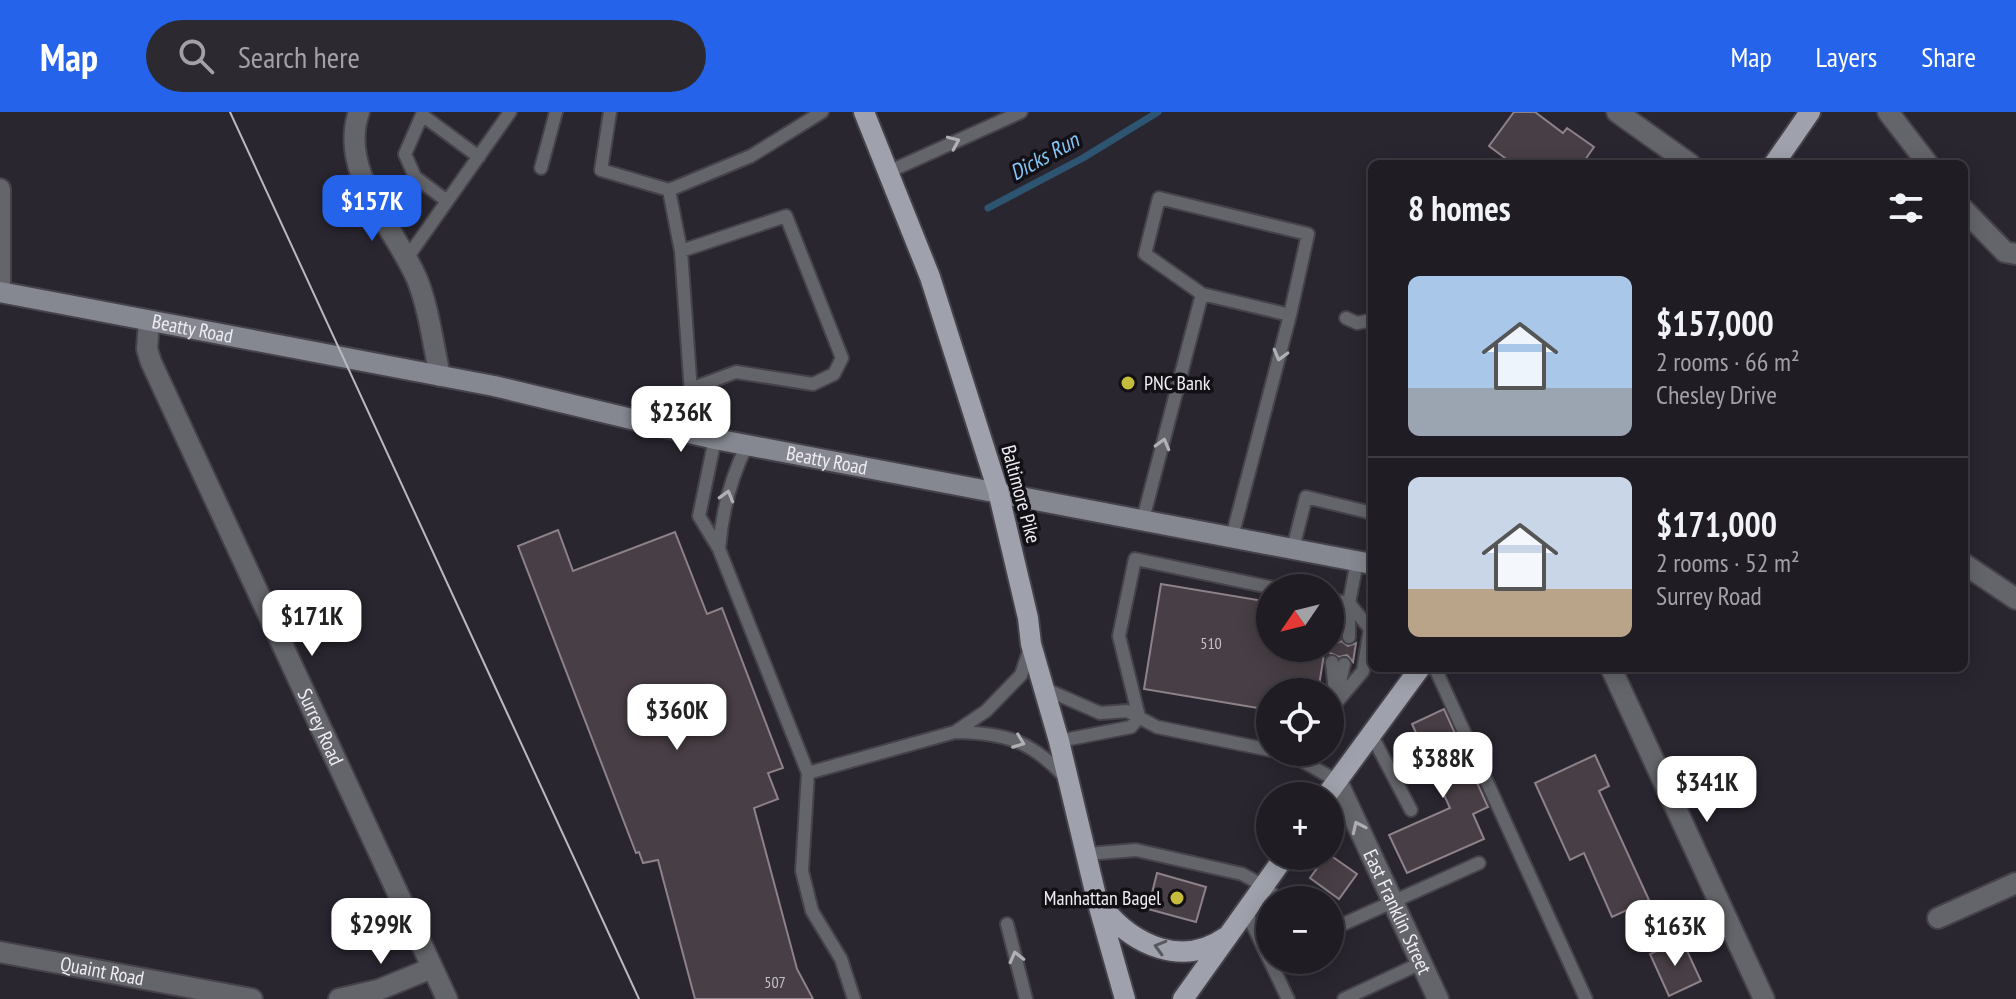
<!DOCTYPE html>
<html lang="en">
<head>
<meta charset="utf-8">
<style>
	body { margin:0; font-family:"PT Sans Narrow",sans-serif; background:#2d2931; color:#f1f3f6; height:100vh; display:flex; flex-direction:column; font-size:30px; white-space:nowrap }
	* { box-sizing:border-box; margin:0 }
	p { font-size:26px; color:#a2a1a6 }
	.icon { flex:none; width:44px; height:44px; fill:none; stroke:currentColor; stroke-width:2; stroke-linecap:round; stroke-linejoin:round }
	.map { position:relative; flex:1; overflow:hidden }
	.panel { position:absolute; left:1368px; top:48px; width:600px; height:512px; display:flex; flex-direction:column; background:#201c24; border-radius:12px; box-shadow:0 4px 20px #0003,0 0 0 2px #3d3a41 }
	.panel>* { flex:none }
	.needle { width:52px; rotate:235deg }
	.fabs { position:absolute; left:1256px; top:462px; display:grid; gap:16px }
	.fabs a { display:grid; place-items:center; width:88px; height:88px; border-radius:50%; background:#201c24; box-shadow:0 4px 20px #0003,0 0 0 2px #3d3a41; font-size:40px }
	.price { position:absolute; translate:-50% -68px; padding:0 18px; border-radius:16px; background:#fff; color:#222; font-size:26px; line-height:52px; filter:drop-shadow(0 2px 4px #0008) }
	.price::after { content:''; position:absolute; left:50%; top:48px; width:24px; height:18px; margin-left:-12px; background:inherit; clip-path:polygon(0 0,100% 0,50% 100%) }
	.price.active { background:#2563eb; color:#fff }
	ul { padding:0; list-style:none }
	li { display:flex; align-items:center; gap:24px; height:200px; padding:0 40px }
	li+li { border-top:2px solid #3d3a41 }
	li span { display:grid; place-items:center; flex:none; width:224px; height:160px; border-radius:12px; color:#555 }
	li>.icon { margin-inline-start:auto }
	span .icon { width:96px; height:96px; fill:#fffc; stroke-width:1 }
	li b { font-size:34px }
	h2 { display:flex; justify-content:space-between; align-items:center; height:96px; padding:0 40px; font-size:34px }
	header { display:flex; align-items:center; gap:48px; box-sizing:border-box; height:112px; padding:0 40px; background:#2563eb; color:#fff }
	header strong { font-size:38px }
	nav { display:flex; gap:44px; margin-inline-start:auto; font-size:28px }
	.search { width:560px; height:72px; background:#2d2931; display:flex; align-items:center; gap:20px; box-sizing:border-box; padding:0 28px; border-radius:44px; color:#a2a1a6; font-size:30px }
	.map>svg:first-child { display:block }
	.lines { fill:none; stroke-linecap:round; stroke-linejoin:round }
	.stream { stroke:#2d5572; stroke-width:7 }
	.building { fill:#483e45; stroke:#8e828a; stroke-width:2 }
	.lane-casing { stroke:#46424b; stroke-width:16 }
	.street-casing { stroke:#46424b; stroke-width:24 }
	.secondary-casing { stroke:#46424b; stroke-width:24 }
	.primary-casing { stroke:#46424b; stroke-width:24 }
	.lane { stroke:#64656a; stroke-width:12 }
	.street { stroke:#64656a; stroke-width:20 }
	.secondary { stroke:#858890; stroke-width:20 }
	.primary { stroke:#9fa2ac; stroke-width:20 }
	.tram { stroke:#bbb9c0; stroke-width:2 }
	.oneway { stroke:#b0b0b5 }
	.oneway2 { stroke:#585960 }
	.poi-dot { fill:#c5bc3d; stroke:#121014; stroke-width:3 }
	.labels { text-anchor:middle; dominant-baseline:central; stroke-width:7; stroke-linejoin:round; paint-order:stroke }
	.number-label { font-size:16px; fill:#c5c1c8 }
	.street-label { font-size:20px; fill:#efedf3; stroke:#121014 }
	.poi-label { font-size:20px; fill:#efedf3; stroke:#121014; text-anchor:start }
	.water-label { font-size:22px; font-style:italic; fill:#87c7f8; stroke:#121014 }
</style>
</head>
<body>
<header>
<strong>Map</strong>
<div class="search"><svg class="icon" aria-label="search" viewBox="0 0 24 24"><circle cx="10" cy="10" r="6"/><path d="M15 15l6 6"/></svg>Search here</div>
<nav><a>Map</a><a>Layers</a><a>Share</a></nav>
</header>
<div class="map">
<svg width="2016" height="887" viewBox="0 0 2016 887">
	<rect width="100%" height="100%" fill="#2a2630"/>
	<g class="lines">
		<!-- stream -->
		<path class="stream" d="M988,96L1083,46L1158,0"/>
	</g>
	<!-- building -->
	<path class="building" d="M1514,0H1535L1563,21L1567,16L1594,35L1582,52H1513L1489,34Z
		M558,418L573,459L675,420L707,502L722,496L783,656L768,661L778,687L754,696L797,857L813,887H695L658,748L643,751L639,740L636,741L518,434Z
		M1161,472L1270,490V536H1325L1318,580H1270V598L1144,577Z
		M1341,529L1348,534L1356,531L1353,550L1347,543L1339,545L1330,541V530L1335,532Z
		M1444,597L1488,695L1473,702L1484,727L1407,761L1389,723L1450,696L1412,612Z
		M1595,643L1609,674L1599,679L1649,788L1612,805L1584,741L1570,748L1535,671Z
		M1330,743L1357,762L1339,787L1310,766L1326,744Z
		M1157,761L1206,775L1196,810L1148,797Z
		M1682,828L1701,869L1669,884L1650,842Z"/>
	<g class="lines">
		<!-- lane casing -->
		<g class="lane-casing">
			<path id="lane" d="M610,0L601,58L669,78L681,139
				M541,56L556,0
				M888,60L1021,0
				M669,78L751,44L822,0
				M447,89L415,65L405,42L422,3L479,45
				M407,146L510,0
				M1202,182L1145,142L1159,86L1308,122L1290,203
				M1346,206L1357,211L1372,208
				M693,276L736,260L813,272L834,262L842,246L786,104L681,139L694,323
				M715,327L699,404L719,437L808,661L802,759L812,799L841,847L854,887
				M1143,407L1202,182L1290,203L1232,425
				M1293,436L1306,385L1372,401
				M719,437C722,399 730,367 747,333
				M1330,488L1349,491L1370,517L1363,559L1330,598
				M1335,523L1346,498
				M1349,525V491L1357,450
				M1332,550L1336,590
				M1435,556L1586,887
				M1043,576L1100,601L1127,599L1157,615L1270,638
				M1338,579L1344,552
				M1139,605L1119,524L1135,447L1274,476
				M955,620C1005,621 1030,628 1065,665
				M1371,622L1411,698
				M1059,629L1131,615L1139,605
				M1278,640L1294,644L1337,669
				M808,661L955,620L986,599L1021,563L1030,536
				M1087,742L1136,738L1242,762L1264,774L1279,788
				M1246,799L1288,887
				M1007,812L1026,887
				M1330,818L1479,751
				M1344,887L1421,851"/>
		</g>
		<!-- street casing -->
		<g class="street-casing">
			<g id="street">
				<path d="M359,0C338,60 395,116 417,167C429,197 433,232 440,264"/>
				<path d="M1617,0L1690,52"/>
				<path d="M1888,0L1928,52"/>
				<path d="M0,77V180"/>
				<path d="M1964,98L2005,140L2016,142"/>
				<path id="s1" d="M149,209L147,237L151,250L447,887"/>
				<path d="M1964,452L2016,487"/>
				<path d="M1611,556L1764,887"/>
				<path id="s2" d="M1337,669L1438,887"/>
				<path d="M1938,806L2016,771"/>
				<path id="s3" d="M0,840L252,887"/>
				<path d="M339,887L378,878L432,856"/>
			</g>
		</g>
		<!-- secondary casing -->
		<g class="secondary-casing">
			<g id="secondary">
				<path id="s4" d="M0,180L494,274L715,327L1372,452"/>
			</g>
		</g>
		<!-- primary casing -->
		<g class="primary-casing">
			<path id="primary" d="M864,0L930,165L998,379L1028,506L1031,532L1059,629L1097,788L1125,887
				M1774,52L1810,0
				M1326,684L1420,556
				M1104,797C1134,833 1182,856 1226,825
				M1183,887L1285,744"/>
		</g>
		<!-- lane -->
		<use href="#lane" class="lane"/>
		<!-- street -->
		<use href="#street" class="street"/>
		<!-- secondary -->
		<use href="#secondary" class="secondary"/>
		<!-- primary -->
		<use href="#primary" class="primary"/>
		<!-- tram -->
		<path class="tram" d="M230,0L639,887"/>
	</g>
	<!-- one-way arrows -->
	<defs><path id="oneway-chevron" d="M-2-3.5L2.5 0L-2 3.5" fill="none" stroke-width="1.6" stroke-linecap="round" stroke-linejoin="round" transform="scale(2)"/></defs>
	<g class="oneway">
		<use href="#oneway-chevron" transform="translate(954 30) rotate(-24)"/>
		<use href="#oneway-chevron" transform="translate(1280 243) rotate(105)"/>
		<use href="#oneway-chevron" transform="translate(1163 332) rotate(-75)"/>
		<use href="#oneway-chevron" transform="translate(727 384) rotate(-74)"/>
		<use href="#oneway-chevron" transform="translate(1019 630) rotate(21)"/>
		<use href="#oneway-chevron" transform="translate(1358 715) rotate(-115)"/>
		<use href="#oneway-chevron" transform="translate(1016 845) rotate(-104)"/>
	</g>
	<use class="oneway2" href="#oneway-chevron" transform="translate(1160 835) rotate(-164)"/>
	<!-- markers -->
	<g class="poi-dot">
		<circle cx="1128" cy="271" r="8"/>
		<circle cx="1177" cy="786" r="8"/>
	</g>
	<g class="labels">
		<!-- number labels -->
		<g class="number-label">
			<text x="1211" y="531">510</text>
			<text x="775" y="870">507</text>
		</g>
		<!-- street labels -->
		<g class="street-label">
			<text stroke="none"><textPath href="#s4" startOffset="196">Beatty Road</textPath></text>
			<text stroke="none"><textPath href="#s4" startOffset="844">Beatty Road</textPath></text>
			<text transform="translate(1021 382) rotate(75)">Baltimore Pike</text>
			<text stroke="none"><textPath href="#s1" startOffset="444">Surrey Road</textPath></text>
			<text stroke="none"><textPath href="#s2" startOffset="144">East Franklin Street</textPath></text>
			<text stroke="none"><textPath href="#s3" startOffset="104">Quaint Road</textPath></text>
		</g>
		<!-- poi labels -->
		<g class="poi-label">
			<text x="1144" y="271">PNC Bank</text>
			<text x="1161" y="786" text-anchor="end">Manhattan Bagel</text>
		</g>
		<!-- water labels -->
		<g class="water-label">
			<text transform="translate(1044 44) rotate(-29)">Dicks Run</text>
		</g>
	</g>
</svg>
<div class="fabs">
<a><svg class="needle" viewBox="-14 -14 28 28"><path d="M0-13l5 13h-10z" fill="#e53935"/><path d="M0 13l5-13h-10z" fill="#a2a1a6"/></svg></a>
<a><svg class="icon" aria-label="locate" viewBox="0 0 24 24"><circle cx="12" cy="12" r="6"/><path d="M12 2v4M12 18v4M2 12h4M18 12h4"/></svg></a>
<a>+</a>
<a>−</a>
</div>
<b class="price active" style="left:372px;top:131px">$157K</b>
<b class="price" style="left:681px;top:342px">$236K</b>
<b class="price" style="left:312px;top:546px">$171K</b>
<b class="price" style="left:677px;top:640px">$360K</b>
<b class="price" style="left:1443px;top:688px">$388K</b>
<b class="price" style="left:1707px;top:712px">$341K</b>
<b class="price" style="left:381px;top:854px">$299K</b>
<b class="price" style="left:1675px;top:856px">$163K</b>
<section class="panel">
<h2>8 homes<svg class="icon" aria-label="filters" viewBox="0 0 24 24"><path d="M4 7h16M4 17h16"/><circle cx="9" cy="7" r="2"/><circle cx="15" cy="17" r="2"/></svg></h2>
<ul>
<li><span style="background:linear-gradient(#a9c7e8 70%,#9aa5b1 0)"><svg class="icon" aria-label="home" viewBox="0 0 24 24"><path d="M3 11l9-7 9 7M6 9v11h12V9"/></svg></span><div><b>$157,000</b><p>2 rooms · 66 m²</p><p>Chesley Drive</p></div></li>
<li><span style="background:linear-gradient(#c9d6e8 70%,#b9a48a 0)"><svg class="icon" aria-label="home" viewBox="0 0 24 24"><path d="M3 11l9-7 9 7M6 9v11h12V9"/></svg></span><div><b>$171,000</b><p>2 rooms · 52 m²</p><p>Surrey Road</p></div></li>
</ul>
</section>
</div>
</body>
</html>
